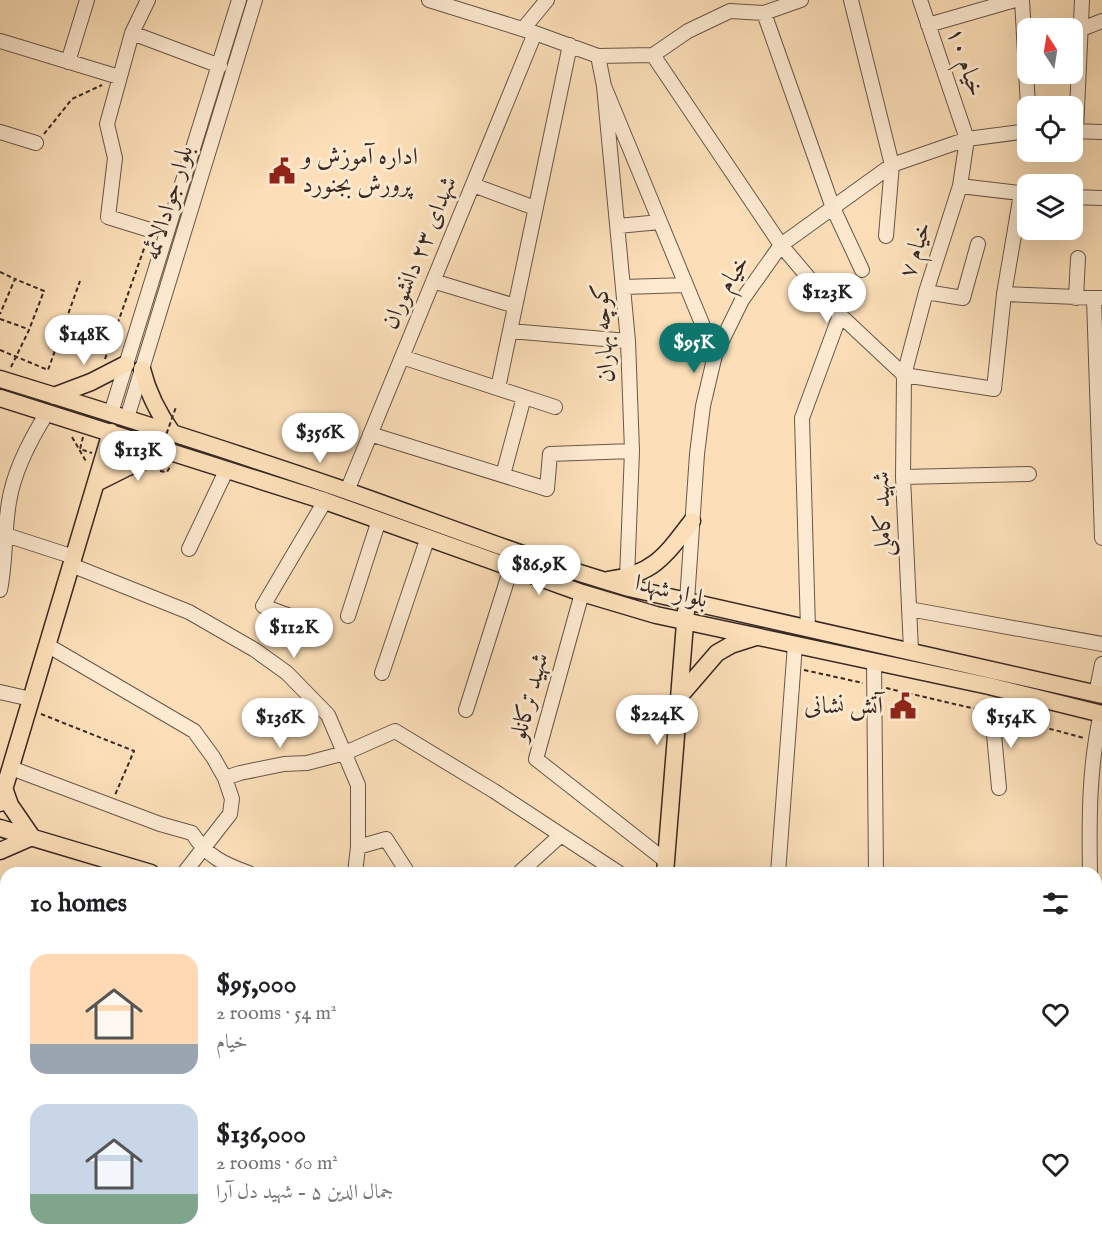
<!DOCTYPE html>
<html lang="en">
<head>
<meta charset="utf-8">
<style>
	body { margin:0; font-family:"IM FELL English",Amiri,serif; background:#f6f6f6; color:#202124; height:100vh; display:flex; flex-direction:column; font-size:22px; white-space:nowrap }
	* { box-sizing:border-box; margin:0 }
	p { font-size:20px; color:#757577 }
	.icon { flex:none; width:33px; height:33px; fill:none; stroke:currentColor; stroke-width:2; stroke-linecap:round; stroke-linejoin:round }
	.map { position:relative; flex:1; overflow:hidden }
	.sheet { position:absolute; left:0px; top:867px; width:1102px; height:384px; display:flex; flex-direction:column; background:#fff; border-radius:18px 18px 0 0; box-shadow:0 6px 24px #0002 }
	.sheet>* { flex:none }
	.needle { width:39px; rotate:348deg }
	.tools { position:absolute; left:1017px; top:18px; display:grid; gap:12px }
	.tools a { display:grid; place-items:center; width:66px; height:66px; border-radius:12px; background:#fff; box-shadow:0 6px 24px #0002; font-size:30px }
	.price { position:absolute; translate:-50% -51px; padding:0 14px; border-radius:21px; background:#fff; color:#222; font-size:20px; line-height:39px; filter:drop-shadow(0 2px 3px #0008) }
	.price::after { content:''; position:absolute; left:50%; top:36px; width:18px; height:14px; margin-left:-9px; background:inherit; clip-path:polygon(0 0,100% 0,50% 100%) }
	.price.selected { background:#0f766e; color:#fff }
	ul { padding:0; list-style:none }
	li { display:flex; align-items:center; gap:18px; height:150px; padding:0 30px }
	li span { display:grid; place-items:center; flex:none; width:168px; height:120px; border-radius:18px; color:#555 }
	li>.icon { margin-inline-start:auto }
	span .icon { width:72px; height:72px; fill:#fffc; stroke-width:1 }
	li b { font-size:26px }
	h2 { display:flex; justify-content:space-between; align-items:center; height:72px; padding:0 30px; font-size:26px }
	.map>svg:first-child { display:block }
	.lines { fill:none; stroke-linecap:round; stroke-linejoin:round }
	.minor-casing { stroke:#695649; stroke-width:16 }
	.major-casing { stroke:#382924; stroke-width:19 }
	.path { stroke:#382924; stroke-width:2; stroke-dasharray:4.5 3; stroke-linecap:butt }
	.minor { stroke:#fdead1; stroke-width:14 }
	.major { stroke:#fcdfb8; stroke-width:16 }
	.path-bridge { stroke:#382924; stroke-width:2; stroke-dasharray:4.5 3; stroke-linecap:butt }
	.labels { text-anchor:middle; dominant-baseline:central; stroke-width:6; stroke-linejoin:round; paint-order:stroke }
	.street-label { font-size:24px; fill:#382924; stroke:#fdead1 }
	.poi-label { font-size:24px; fill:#382924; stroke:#fdead1; text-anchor:start }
</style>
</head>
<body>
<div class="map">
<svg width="1102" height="1251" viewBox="0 0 1102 1251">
	<rect width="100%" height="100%" fill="#fcdfb8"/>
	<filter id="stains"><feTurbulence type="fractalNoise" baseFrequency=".00333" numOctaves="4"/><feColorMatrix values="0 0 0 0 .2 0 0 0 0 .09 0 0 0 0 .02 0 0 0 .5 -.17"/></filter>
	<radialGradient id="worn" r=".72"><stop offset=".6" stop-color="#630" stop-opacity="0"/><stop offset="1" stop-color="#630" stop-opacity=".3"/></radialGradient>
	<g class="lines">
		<!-- minor casing -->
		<g class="minor-casing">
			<path id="minor" d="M148,0L132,33L107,124L115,158L108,217L150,230
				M429,0L535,33L598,56L653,55L688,31L730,11L764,13L801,0
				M851,0L892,165L886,236
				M1022,0L1028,106
				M764,13L833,208L862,270
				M928,25L1015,0
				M523,29L547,0
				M1074,32L1102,21
				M132,33L220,66
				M0,41L119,77
				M653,55L781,245L840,315L904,375
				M598,56L604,86L715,355
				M68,62L87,0
				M604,86L628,341L632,451L627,578
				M1072,131L1102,132
				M1076,131L1082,0
				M0,132L36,143
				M473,185L535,208
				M960,186L1028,194
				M1072,197L1102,198
				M618,226L660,222
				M433,281L515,306
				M624,287L686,285
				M926,292L963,298L978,244
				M1004,294L1101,298
				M1076,298L1078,258
				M1094,299L1102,538
				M510,331L628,341
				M402,357L555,407
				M904,375L994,389L1004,294L1021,194
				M498,388L570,45
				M111,413L239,0
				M127,418L255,0
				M370,434L547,489L550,454L632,451
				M503,475L524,397
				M903,477L1029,474
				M347,491L535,33
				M6,535L74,557
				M189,549L226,471
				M71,565L189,612L255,650L287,673L328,715L358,785V847L355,873
				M0,590C6,561 4,531 9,502C14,470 30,440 47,413
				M582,593L536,759L666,861
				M687,601L697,454L703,406L715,355L742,300L781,245L892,165L967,139L1028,131
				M909,609L1102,644
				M348,616L379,520
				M293,617L263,606L325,501
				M808,629L802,418L840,315
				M47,645L194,731L213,757L225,778L232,799L230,814L184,873
				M911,650L903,477L904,375L926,292L960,186L967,139L920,0
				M874,661L876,873
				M382,673L428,537
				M0,692L31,699
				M1096,694L1102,664
				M466,710L511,568
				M992,713L999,788
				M11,768L160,824L192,833C207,856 223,864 249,873
				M225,778L240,773L284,764L307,763L345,753L395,731L494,791L619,873
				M358,847L386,839L408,873
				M519,873L561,835
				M778,873L795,645
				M1090,873C1089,819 1089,766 1101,713
				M0,905L6,907
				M1096,998L1102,997
				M1096,1102H1102
				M0,1115L6,1116
				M0,1177L6,1171
				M1096,1182H1102
				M0,1210L6,1220
				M21,1245L25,1251
				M355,1245V1251
				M1036,1245L1058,1246
				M206,1251L228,1245
				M557,1251L558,1245
				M767,1251V1245"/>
		</g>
		<!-- major casing -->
		<g class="major-casing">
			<path id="major" d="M142,369C148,394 158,413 173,434
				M0,379C117,415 234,452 350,492C443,525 535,561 629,588L1102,695
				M54,396L91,382L126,364
				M0,398L325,501L582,593L656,615L989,686L1102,714
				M96,483L128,467L168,452
				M608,580C653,575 666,555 692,521
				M679,697L717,653L731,645L756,637
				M0,803L111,432
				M0,828L151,873
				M0,851L32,837L10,805L4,788
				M665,873L686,611
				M637,1251V1245"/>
		</g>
		<!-- path -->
		<path class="path" d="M44,134L72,99L102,85
			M0,272L15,279L0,314
			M0,319L28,329
			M59,339L87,345L92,333L105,336L115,331L122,333
			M0,350L48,370L80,281
			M105,359L146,243
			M11,367L29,330L44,291L15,279
			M72,437L87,463
			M83,437L80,449L92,453
			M160,471L167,472L171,465
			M804,670L863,683
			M886,688L980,710
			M41,714L134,751L115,795
			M1006,717L1084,738"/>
		<!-- minor -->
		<use href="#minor" class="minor"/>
		<!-- major -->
		<use href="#major" class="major"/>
		<!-- path-bridge -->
		<path class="path-bridge" d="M154,469L176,407"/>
	</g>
	<!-- icons -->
	<defs>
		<g id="civic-bare" transform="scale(2.07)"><path d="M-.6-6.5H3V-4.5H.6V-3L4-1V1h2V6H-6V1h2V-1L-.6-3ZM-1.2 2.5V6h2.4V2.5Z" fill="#8f2418" stroke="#fdead1" stroke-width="2.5" paint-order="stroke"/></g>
	</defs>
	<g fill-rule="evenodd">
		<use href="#civic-bare" x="282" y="171"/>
		<use href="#civic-bare" x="903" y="706"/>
	</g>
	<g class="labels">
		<!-- street labels -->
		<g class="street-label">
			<text transform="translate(965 62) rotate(71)">خیام ۱۰</text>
			<text transform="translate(169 203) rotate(-73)">بلوار جوادالائمه</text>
			<text transform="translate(916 250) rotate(-72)">خیام ۷</text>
			<text transform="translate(420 253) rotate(-68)">شهدای ۲۳ دانشوران</text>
			<text transform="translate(734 274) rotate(-57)">خیام</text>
			<text transform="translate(604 333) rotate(-94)">کوچه بهاران</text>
			<text transform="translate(883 514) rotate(-92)">شهید کاملی</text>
			<text transform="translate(671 592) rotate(14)">بلوار شهدا</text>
			<text transform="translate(530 697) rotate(-75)">شهید ترکانلو</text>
		</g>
		<!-- poi labels -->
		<g class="poi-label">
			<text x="302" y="157">اداره آموزش و<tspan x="302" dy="28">پرورش بجنورد</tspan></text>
			<text x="883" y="706" text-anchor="end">آتش نشانی</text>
		</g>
	</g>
	<rect width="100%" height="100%" filter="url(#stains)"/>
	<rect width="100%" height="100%" fill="url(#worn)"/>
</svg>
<div class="tools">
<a><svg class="needle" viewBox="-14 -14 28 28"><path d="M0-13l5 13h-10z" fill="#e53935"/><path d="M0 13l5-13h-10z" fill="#757577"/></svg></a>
<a><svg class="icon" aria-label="locate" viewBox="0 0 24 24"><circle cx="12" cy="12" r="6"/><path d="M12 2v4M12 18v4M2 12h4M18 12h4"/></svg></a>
<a><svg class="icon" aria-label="layers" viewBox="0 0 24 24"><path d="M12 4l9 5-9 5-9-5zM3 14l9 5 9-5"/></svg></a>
</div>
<b class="price" style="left:827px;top:324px">$123K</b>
<b class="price" style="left:84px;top:366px">$148K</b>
<b class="price selected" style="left:694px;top:374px">$95K</b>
<b class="price" style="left:320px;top:464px">$356K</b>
<b class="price" style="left:138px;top:482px">$113K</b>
<b class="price" style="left:539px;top:596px">$86.9K</b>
<b class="price" style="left:294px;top:659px">$112K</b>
<b class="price" style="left:657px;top:746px">$224K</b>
<b class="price" style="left:280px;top:749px">$136K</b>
<b class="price" style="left:1011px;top:749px">$154K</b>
<section class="sheet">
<h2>10 homes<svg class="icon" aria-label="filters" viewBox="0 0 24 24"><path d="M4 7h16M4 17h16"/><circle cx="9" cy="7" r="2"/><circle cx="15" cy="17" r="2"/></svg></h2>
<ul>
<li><span style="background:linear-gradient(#ffd9b3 75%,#9aa5b1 0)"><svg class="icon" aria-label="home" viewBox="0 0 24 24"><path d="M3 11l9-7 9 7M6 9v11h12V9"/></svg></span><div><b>$95,000</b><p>2 rooms · 54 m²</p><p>خیام</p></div><svg class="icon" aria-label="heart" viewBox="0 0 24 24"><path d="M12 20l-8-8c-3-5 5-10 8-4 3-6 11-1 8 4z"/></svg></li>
<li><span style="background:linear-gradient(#c9d6e8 75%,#7fa58c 0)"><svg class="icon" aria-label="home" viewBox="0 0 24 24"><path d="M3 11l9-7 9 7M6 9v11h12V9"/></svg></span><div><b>$136,000</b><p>2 rooms · 60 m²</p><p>جمال الدین ۵ - شهید دل آرا</p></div><svg class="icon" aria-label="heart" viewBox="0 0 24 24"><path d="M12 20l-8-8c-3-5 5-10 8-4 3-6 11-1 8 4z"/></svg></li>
</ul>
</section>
</div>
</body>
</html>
